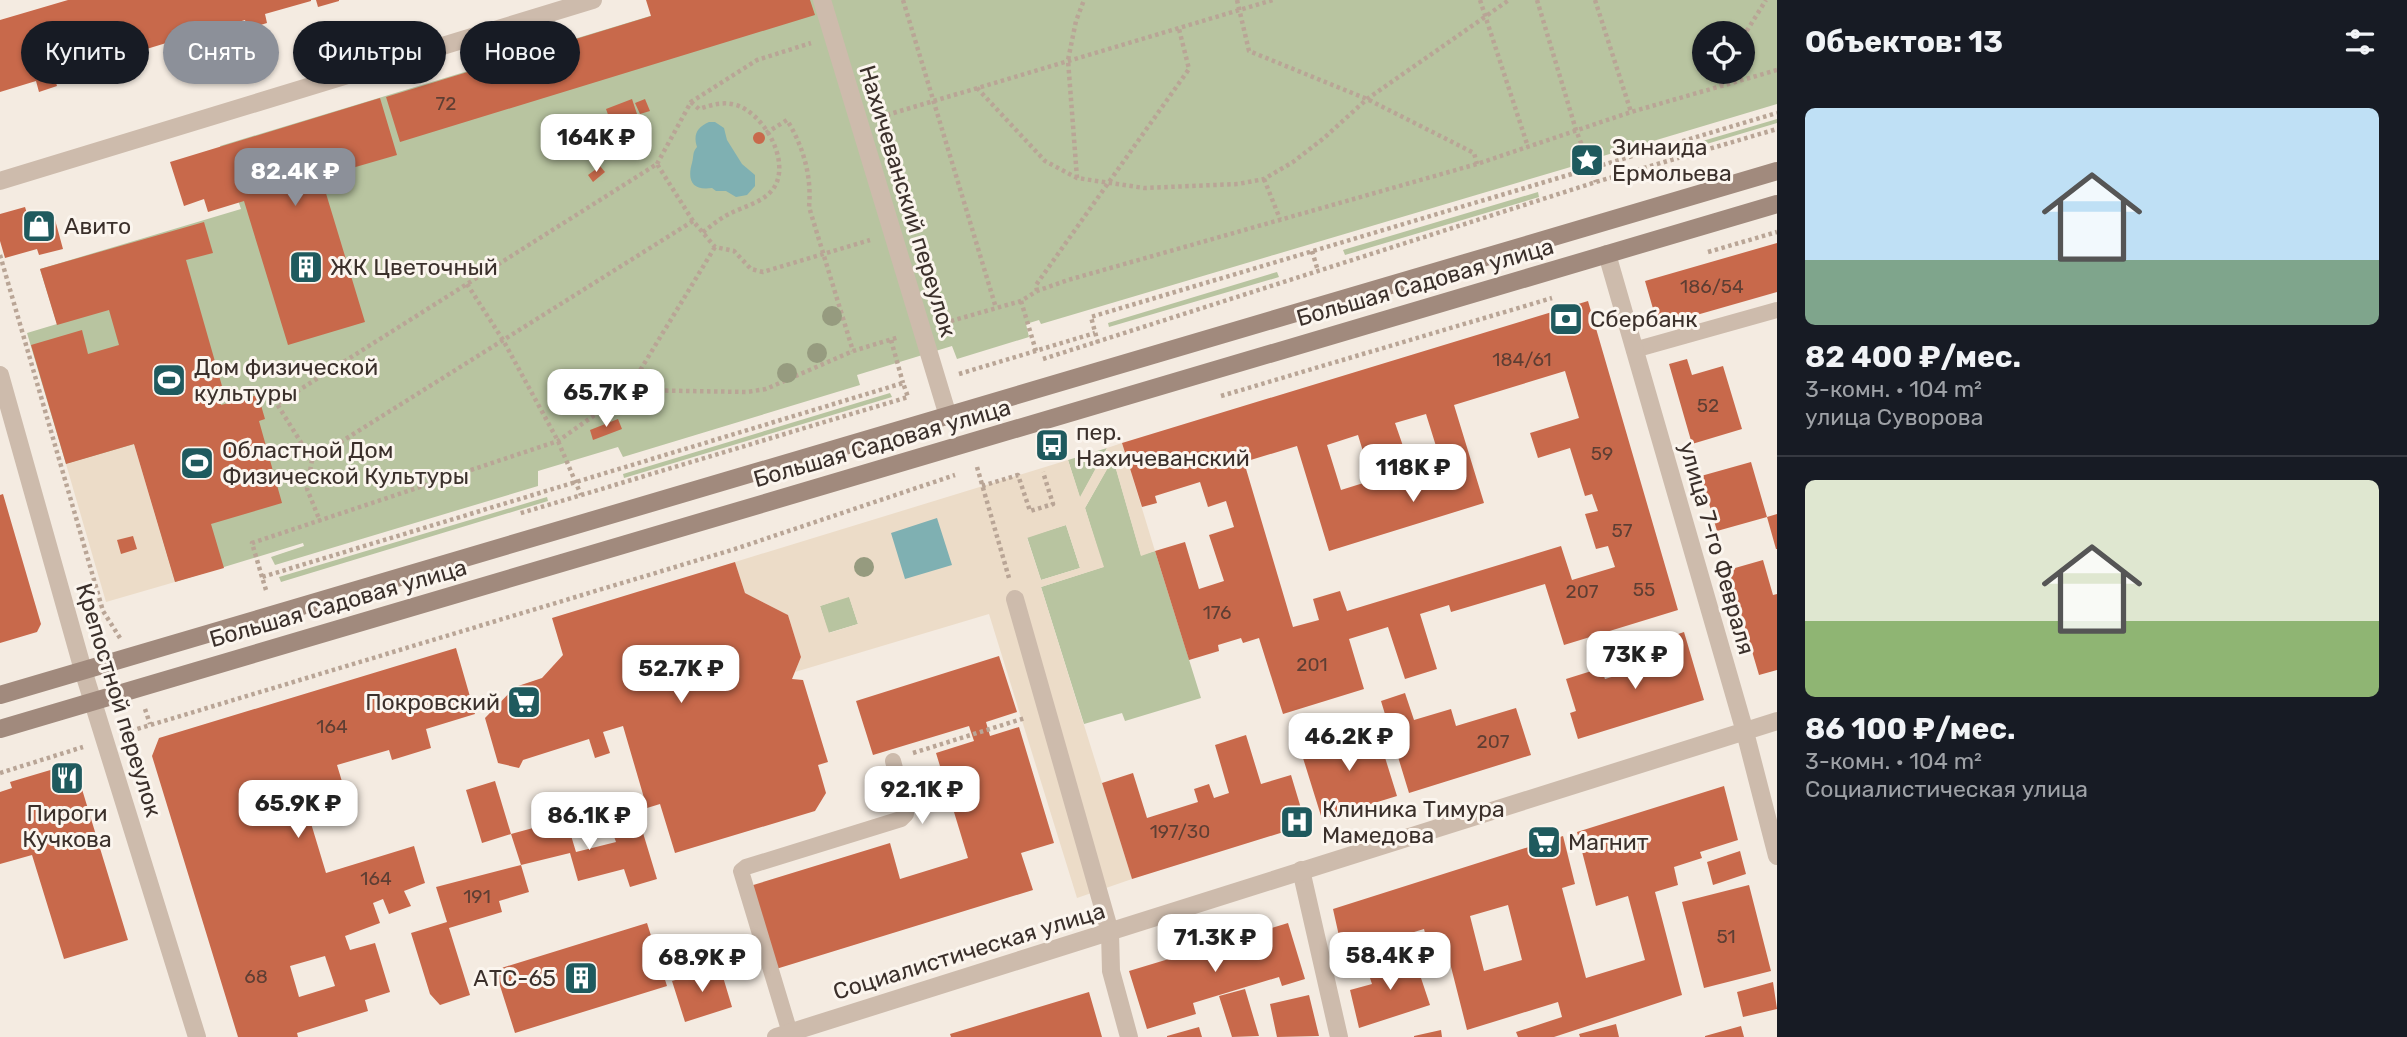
<!DOCTYPE html>
<html lang="ru">
<head>
<meta charset="utf-8">
<style>
	body { margin:0; font-family:Rubik,sans-serif; background:#20242c; color:#f1f3f6; height:100vh; display:flex; flex-direction:column; font-size:26px; white-space:nowrap }
	* { box-sizing:border-box; margin:0 }
	p { font-size:23px; color:#9ea1a6 }
	.icon { flex:none; width:38px; height:38px; fill:none; stroke:currentColor; stroke-width:2; stroke-linecap:round; stroke-linejoin:round }
	.map { position:relative; flex:1; overflow:hidden }
	.details { display:flex; flex-direction:column; background:#171b24; width:630px }
	.details>* { flex:none }
	.hud { position:absolute; left:21px; top:21px; width:665px; height:63px; display:flex; gap:14px }
	.controls { position:absolute; left:1692px; top:21px; display:grid; gap:14px }
	.controls a { display:grid; place-items:center; width:63px; height:63px; border-radius:50%; background:#171b24; box-shadow:0 2px 5px #0004; font-size:35px }
	.price { position:absolute; translate:-50% -60px; padding:0 16px; border-radius:14px; background:#fff; color:#222; font-size:23px; line-height:46px; filter:drop-shadow(0 2px 4px #0008) }
	.price::after { content:''; position:absolute; left:50%; top:42px; width:21px; height:16px; margin-left:-10px; background:inherit; clip-path:polygon(0 0,100% 0,50% 100%) }
	.price.active { background:#8c9099; color:#fff }
	ul { padding:0; list-style:none }
	li { display:grid; align-content:center; gap:14px; height:371px; padding:0 28px }
	li+li { border-top:2px solid #363941 }
	li span { display:grid; place-items:center; height:217px; border-radius:10px; color:#555 }
	li>.icon { margin-inline-start:auto }
	span .icon { width:126px; height:126px; fill:#fffc; stroke-width:1 }
	li b { font-size:30px }
	h2 { display:flex; justify-content:space-between; align-items:center; height:84px; padding:0 28px; font-size:30px }
	.pill { padding:0 24px; border-radius:32px; background:#171b24; box-shadow:0 2px 5px #0004; font-size:24px; line-height:63px }
	.pill.active { background:#8c9099; color:#fff }
	main { display:flex; flex:1; min-height:0 }
	.map>svg:first-child { display:block }
	.green { fill:#b8c4a0; fill-rule:evenodd }
	.plaza { fill:#ecdcc8; fill-rule:evenodd }
	.water { fill:#7fb0b2 }
	.building { fill:#c8694b; fill-rule:evenodd }
	.lines { fill:none; stroke-linecap:round; stroke-linejoin:round }
	.path { stroke:#b9a596; stroke-width:4.5; stroke-dasharray:3.5 3.5; stroke-linecap:butt }
	.service { stroke:#cdbbac; stroke-width:16 }
	.minor { stroke:#cdbbac; stroke-width:18 }
	.tertiary { stroke:#cdbbac; stroke-width:18 }
	.secondary { stroke:#a18a7d; stroke-width:18 }
	.tree { fill:#969b7f }
	.labels { text-anchor:middle; dominant-baseline:central; stroke-width:6; stroke-linejoin:round; paint-order:stroke }
	.number-label { font-size:19px; fill:#5e3e33 }
	.poi-label { font-size:23px; fill:#3b302b; stroke:#fbf5ee; text-anchor:start }
	.street-label { font-size:23px; fill:#3b302b; stroke:#fbf5ee }
</style>
</head>
<body>
<main>
<div class="map">
<svg width="1777" height="1037" viewBox="0 0 1777 1037">
	<rect width="100%" height="100%" fill="#f4ebe1"/>
	<!-- green -->
	<path class="green" d="M703,0H1777V104L1603,156L1601,152L1573,160L1574,166L1041,324L1039,320L1026,324L1029,337L957,359L952,346L857,375L860,385L623,457L618,447L538,471V486L275,565L271,557L304,546L303,543L175,582L135,445L66,464L27,333L57,324L40,269L241,209L220,146ZM1704,33H1743V72H1704Z
		M1777,119V123L1663,157L1662,153Z
		M1538,192L1539,197L1345,255L1343,250Z
		M1277,272L1279,277L1109,327L1108,323Z
		M890,393L892,397L624,478L623,474Z
		M1107,448L1080,498L1068,460Z
		M1113,458L1141,555L1155,551L1201,698L1125,721L1122,713L1084,724L1041,587L1103,567L1085,508Z
		M547,497L548,501L281,582L279,577Z
		M1066,525L1080,568L1041,580L1027,537Z
		M849,596L858,624L828,633L820,606Z"/>
	<!-- plaza -->
	<path class="plaza" d="M1122,443L1155,551L1141,556L1113,459L1085,508L1104,567L1041,587L1132,879L1077,898L989,614L795,672L801,657L788,615L745,593L735,562L1068,460L1080,497L1107,448ZM1066,525L1080,568L1041,580L1027,538ZM849,597L858,624L829,633L820,606Z
		M134,444L175,582L106,602L66,464Z"/>
	<!-- water -->
	<path class="water" d="M709,122H715L724,128L727,140L742,164L755,175V186L747,195L736,197L726,191H716L712,188C692,191 687,180 692,163C694,156 692,153 697,147C693,135 697,127 709,122Z
		M937,518L952,565L905,579L891,533Z"/>
	<!-- building -->
	<path class="building" d="M68,0H311V1L265,14L267,23L248,29L245,20L192,36L194,44L178,48L176,40L127,55L129,65L107,71L104,61L54,76L57,86L39,92L36,81L0,92V20Z
		M316,0H339V1L318,7Z
		M646,0H810L815,15L400,142L386,97L651,16Z
		M380,98L397,155L321,177L365,322L288,345L244,201L208,212L204,199L184,206L170,162Z
		M632,99L637,114L611,123L606,109Z
		M645,99L650,111L640,114L635,103Z
		M605,115L609,125L596,130L592,120Z
		M753 138a6 6 0 1 1 12 0a6 6 0 1 1-12 0Z
		M600,166L605,172L593,182L588,175Z
		M25,207L30,223L54,216L63,249L39,255L37,249L5,258L0,241V214Z
		M204,222L213,253L186,260L222,386L216,388L221,405L258,395L265,419L259,421L282,503L211,524L224,568L175,582L134,444L66,464L31,345L82,330L88,354L119,345L109,310L57,325L40,269Z
		M1777,243V292L1658,326L1645,281Z
		M1588,301L1678,610L1564,645L1545,584L1451,612L1449,605L1420,614L1437,669L1405,679L1388,627L1349,639L1364,689L1283,714L1259,638L1243,643L1241,638L1218,645L1219,651L1189,660L1155,551L1185,542L1199,589L1224,581L1209,535L1234,527L1226,501L1208,507L1200,482L1155,496L1157,503L1142,507L1122,443ZM1565,371L1579,418L1530,433L1538,458L1570,448L1585,496L1592,494L1598,511L1585,514L1596,549L1608,546L1615,567L1572,580L1561,546L1347,611L1340,591L1313,599L1319,620L1293,627L1244,462L1297,446L1329,551L1484,503L1454,405ZM1426,414L1440,459L1341,490L1327,445L1358,435L1365,458L1403,446L1395,423Z
		M1687,359L1692,375L1723,366L1742,429L1692,444L1669,364Z
		M618,419L622,429L593,440L590,430Z
		M1751,462L1767,517L1717,531L1701,476Z
		M3,494L41,624L37,632L0,643V495Z
		M1777,514V549H1776L1767,517Z
		M133,536L137,549L121,554L117,540Z
		M1763,560L1773,595L1777,594V670L1759,675L1728,570Z
		M735,562L745,593L788,615L801,657L792,679L803,680L828,762L818,765L826,793L815,811L675,853L660,804L647,808L623,726L603,732L610,753L595,758L589,739L523,760L519,768L498,763L485,718L515,687L542,678L563,655L552,618Z
		M1684,632L1704,700L1578,739L1570,713L1576,711L1566,679L1601,668L1605,679L1664,661L1657,641Z
		M456,648L475,714L426,729L431,748L392,760L389,750L337,765L350,808L310,820L326,873L414,846L425,883L404,891L411,906L389,914L383,899L373,903L380,923L345,936L350,950L375,943L390,992L365,1000L368,1011L297,1033L298,1037H238L152,756L159,738ZM325,956L335,986L299,997L290,966Z
		M999,656L1017,712L986,722L990,736L1019,727L1054,843L1021,853L1033,890L776,969L750,886L890,843L900,879L968,858L936,753L974,741L969,726L873,755L856,701Z
		M1405,693L1414,720L1451,709L1456,726L1516,708L1531,755L1409,793L1381,701Z
		M1373,719L1397,796L1322,819L1298,742L1322,735L1329,759L1360,749L1353,725Z
		M1246,735L1261,784L1291,775L1306,825L1132,879L1102,783L1133,773L1147,818L1198,802L1194,789L1209,784L1214,798L1229,793L1215,745Z
		M74,763L128,940L64,959L32,855L0,864V792L12,788L10,782Z
		M495,781L511,834L482,843L466,790Z
		M1724,786L1738,840L1700,852L1702,858L1674,867L1678,885L1655,892L1682,995L1554,1037H1518L1516,1032L1562,1017L1558,1002L1467,1030L1449,959L1433,964L1424,929L1401,936L1405,949L1372,959L1369,946L1343,954L1333,909L1563,836L1575,884L1562,888L1586,978L1645,960L1628,896L1596,906L1577,832ZM1508,905L1522,960L1484,971L1470,916Z
		M566,819L576,852L616,842L612,831L640,823L657,879L630,887L624,869L578,881L570,853L521,865L511,834Z
		M1740,851L1746,874L1713,885L1707,862Z
		M521,865L529,892L499,901L502,912L449,928L470,995L440,1005L430,994L411,933L447,922L436,887Z
		M1749,885L1771,971L1704,988L1682,902Z
		M647,923L667,986L515,1033L495,970Z
		M1288,923L1305,979L1282,986L1279,977L1193,1003L1196,1014L1147,1029L1129,971Z
		M1413,954L1430,1005L1359,1028L1350,990L1372,984L1367,969Z
		M720,967L732,1007L685,1022L672,981Z
		M1773,982L1777,1009L1743,1017L1737,992Z
		M1245,989L1259,1036L1232,1037L1219,996Z
		M1089,992L1102,1037H951L950,1034Z
		M1309,995L1319,1036L1277,1037L1270,1004Z
		M1616,1024L1619,1037H1580L1579,1034Z
		M1741,1026L1744,1037H1705V1036Z
		M1199,1027L1202,1037H1167V1036Z
		M1441,1030L1442,1037H1414V1036Z"/>
	<g class="lines">
		<!-- path -->
		<path class="path" d="M903,0L996,308
			M1237,0L1249,51L1367,99L1474,153L1477,164
			M1480,0L1528,147
			M1537,0L1576,130L1596,182
			M1595,0L1631,112
			M1743,37L1766,0
			M1722,86L1719,77L1722,72
			M977,88L1045,161L1077,178L1144,188L1238,184L1264,179L1293,162L1324,138L1367,99L1509,0
			M691,102L699,109C712,105 722,101 736,105C763,113 790,159 775,186C766,202 744,206 729,214C719,219 711,226 702,233
			M880,117L1273,0
			M766,133L787,120C803,146 812,176 809,207L853,351
			M657,164L691,102L757,60L811,43
			M1077,178L1068,60L1076,21L1084,0
			M1264,179L1280,219
			M693,221L312,460L277,404L657,164L693,221L715,247L734,251L751,269L763,272L870,240
			M1312,251L1318,271
			M1708,252L1777,232
			M0,255L103,611L120,638
			M467,284L503,340L558,441L581,495
			M1037,291L1036,285L1189,69L1179,29
			M1021,301L1036,351
			M944,323L1021,301L1037,291L1068,280L1477,164L1631,112L1777,70
			M891,340L903,383
			M1098,343L1091,317L1777,113
			M1043,359L1596,182L1777,129
			M959,374L1095,333
			M630,390L747,392L766,389L853,351L899,337
			M1221,396L1552,298
			M312,460L307,489L320,521
			M977,467L1009,578
			M982,486L1018,475L1030,511L1053,504L1043,472
			M262,577L252,543L558,441L630,390L633,382L715,247
			M266,590L262,577L903,383L908,397L518,514
			M145,709L150,724
			M124,733L735,549L955,475
			M913,753L1025,718
			M0,773L83,747"/>
		<!-- service -->
		<path class="service" d="M1634,350L1777,310
			M790,1033L741,871L746,867L901,819L906,814V808L893,761"/>
		<!-- minor -->
		<path class="minor" d="M822,0L948,416
			M0,181L593,0
			M1015,599L1110,932L1111,971L1129,1037
			M83,670L197,1037
			M1301,870L1339,1037"/>
		<!-- tertiary -->
		<path class="tertiary" d="M1607,254L1745,732L1777,856
			M0,375L83,670
			M776,1037L1777,721"/>
		<!-- secondary -->
		<path class="secondary" d="M0,695L1777,171
			M0,729L1777,204"/>
	</g>
	<!-- trees -->
	<g class="tree">
		<circle cx="832" cy="316" r="10"/>
		<circle cx="817" cy="353" r="10"/>
		<circle cx="787" cy="373" r="10"/>
		<circle cx="864" cy="567" r="10"/>
	</g>
	<!-- icons -->
	<defs>
		<g id="sight-square" transform="scale(1.75)"><rect x="-9" y="-9" width="18" height="18" rx="4" fill="#1f5a5e" stroke="#fbf5ee"/><path d="M0-6L1.8-2.2L6-1.7L2.9 1.2L3.7 5.4L0 3.3L-3.7 5.4L-2.9 1.2L-6-1.7L-1.8-2.2Z" fill="#fff"/></g>
		<g id="shop-square" transform="scale(1.75)"><rect x="-9" y="-9" width="18" height="18" rx="4" fill="#1f5a5e" stroke="#fbf5ee"/><path d="M-5-2.5h2.3a2.7 3.5 0 0 1 5.4 0H5L5.5 6h-11ZM-1.5-2.5h3a1.5 2.3 0 0 0-3 0Z" fill="#fff"/></g>
		<g id="building-square" transform="scale(1.75)"><rect x="-9" y="-9" width="18" height="18" rx="4" fill="#1f5a5e" stroke="#fbf5ee"/><path d="M-4-6H4V6H1V3H-1V6H-4ZM-2.5-4.3h1.7v1.8h-1.7ZM.8-4.3h1.7v1.8H.8ZM-2.5-1h1.7V.8h-1.7ZM.8-1h1.7V.8H.8Z" fill="#fff"/></g>
		<g id="bank-square" transform="scale(1.75)"><rect x="-9" y="-9" width="18" height="18" rx="4" fill="#1f5a5e" stroke="#fbf5ee"/><path d="M-6-4H6V4H-6ZM0-2.3a2.3 2.3 0 1 0 0 4.6a2.3 2.3 0 1 0 0-4.6Z" fill="#fff"/></g>
		<g id="stadium-square" transform="scale(1.75)"><rect x="-9" y="-9" width="18" height="18" rx="4" fill="#1f5a5e" stroke="#fbf5ee"/><path d="M0-5a6.5 5 0 1 0 0 10a6.5 5 0 1 0 0-10ZM-3.5-1.8h7v3.6h-7Z" fill="#fff"/></g>
		<g id="bus-square" transform="scale(1.75)"><rect x="-9" y="-9" width="18" height="18" rx="4" fill="#1f5a5e" stroke="#fbf5ee"/><path d="M-5-6H5V4H4V6H2V4H-2V6H-4V4H-5ZM-3.5-4V0h7V-4ZM-3.5 1.2v1.5H-2V1.2ZM2 1.2v1.5H3.5V1.2Z" fill="#fff"/></g>
		<g id="supermarket-square" transform="scale(1.75)"><rect x="-9" y="-9" width="18" height="18" rx="4" fill="#1f5a5e" stroke="#fbf5ee"/><path d="M-6-5.5h2.5l.6 2H6L4.5 2H-2.5L-4.4-4H-6ZM-1.5 3.2a1.3 1.3 0 1 0 .1 0ZM3 3.2a1.3 1.3 0 1 0 .1 0Z" fill="#fff"/></g>
		<g id="restaurant-square" transform="scale(1.75)"><rect x="-9" y="-9" width="18" height="18" rx="4" fill="#1f5a5e" stroke="#fbf5ee"/><path d="M-5-6h1v4h1v-4h1v4h1v-4h1v5L-1.5 .5V6h-2V.5L-5-1ZM5-6V6H3V1.5H1.5Q1.5-4 5-6Z" fill="#fff"/></g>
		<g id="hospital-square" transform="scale(1.75)"><rect x="-9" y="-9" width="18" height="18" rx="4" fill="#1f5a5e" stroke="#fbf5ee"/><path d="M-5-5h3v3.5h4V-5h3V5h-3V1.5h-4V5h-3Z" fill="#fff"/></g>
	</defs>
	<g fill-rule="evenodd">
		<use href="#sight-square" x="1587" y="160"/>
		<use href="#shop-square" x="39" y="226"/>
		<use href="#building-square" x="306" y="267"/>
		<use href="#bank-square" x="1566" y="319"/>
		<use href="#stadium-square" x="169" y="380"/>
		<use href="#bus-square" x="1052" y="445"/>
		<use href="#stadium-square" x="197" y="463"/>
		<use href="#supermarket-square" x="524" y="702"/>
		<use href="#restaurant-square" x="67" y="778"/>
		<use href="#hospital-square" x="1297" y="822"/>
		<use href="#supermarket-square" x="1544" y="842"/>
		<use href="#building-square" x="581" y="978"/>
	</g>
	<g class="labels">
		<!-- number labels -->
		<g class="number-label">
			<text x="446" y="103">72</text>
			<text x="1712" y="286">186/54</text>
			<text x="1522" y="359">184/61</text>
			<text x="1708" y="405">52</text>
			<text x="1602" y="453">59</text>
			<text x="1622" y="530">57</text>
			<text x="1644" y="589">55</text>
			<text x="1582" y="591">207</text>
			<text x="1217" y="612">176</text>
			<text x="1312" y="664">201</text>
			<text x="332" y="726">164</text>
			<text x="1493" y="741">207</text>
			<text x="1180" y="831">197/30</text>
			<text x="376" y="878">164</text>
			<text x="477" y="896">191</text>
			<text x="1726" y="936">51</text>
			<text x="256" y="976">68</text>
		</g>
		<!-- poi labels -->
		<g class="poi-label">
			<text x="1612" y="147">Зинаида<tspan x="1612" dy="26">Ермольева</tspan></text>
			<text x="64" y="226">Авито</text>
			<text x="330" y="267">ЖК Цветочный</text>
			<text x="1590" y="319">Сбербанк</text>
			<text x="194" y="367">Дом физической<tspan x="194" dy="26">культуры</tspan></text>
			<text x="1076" y="432">пер.<tspan x="1076" dy="26">Нахичеванский</tspan></text>
			<text x="222" y="450">Областной Дом<tspan x="222" dy="26">Физической Культуры</tspan></text>
			<text x="500" y="702" text-anchor="end">Покровский</text>
			<text x="1322" y="809">Клиника Тимура<tspan x="1322" dy="26">Мамедова</tspan></text>
			<text x="67" y="813" text-anchor="middle">Пироги<tspan x="67" dy="26">Кучкова</tspan></text>
			<text x="1568" y="842">Магнит</text>
			<text x="556" y="978" text-anchor="end">АТС-65</text>
		</g>
		<!-- street labels -->
		<g class="street-label">
			<text transform="translate(908 201) rotate(73)">Нахичеванский переулок</text>
			<text transform="translate(1425 282) rotate(-16)">Большая Садовая улица</text>
			<text transform="translate(882 443) rotate(-16)">Большая Садовая улица</text>
			<text transform="translate(1717 548) rotate(74)">улица 7-го Февраля</text>
			<text transform="translate(338 603) rotate(-16)">Большая Садовая улица</text>
			<text transform="translate(119 700) rotate(73)">Крепостной переулок</text>
			<text transform="translate(969 951) rotate(-17)">Социалистическая улица</text>
		</g>
	</g>
</svg>
<div class="controls">
<a><svg class="icon" aria-label="locate" viewBox="0 0 24 24"><circle cx="12" cy="12" r="6"/><path d="M12 2v4M12 18v4M2 12h4M18 12h4"/></svg></a>
</div>
<b class="price" style="left:596px;top:174px">164K ₽</b>
<b class="price active" style="left:295px;top:208px">82.4K ₽</b>
<b class="price" style="left:606px;top:429px">65.7K ₽</b>
<b class="price" style="left:1413px;top:504px">118K ₽</b>
<b class="price" style="left:1635px;top:691px">73K ₽</b>
<b class="price" style="left:681px;top:705px">52.7K ₽</b>
<b class="price" style="left:1349px;top:773px">46.2K ₽</b>
<b class="price" style="left:922px;top:826px">92.1K ₽</b>
<b class="price" style="left:298px;top:840px">65.9K ₽</b>
<b class="price" style="left:589px;top:852px">86.1K ₽</b>
<b class="price" style="left:1215px;top:974px">71.3K ₽</b>
<b class="price" style="left:1390px;top:992px">58.4K ₽</b>
<b class="price" style="left:702px;top:994px">68.9K ₽</b>
<div class="hud">
<a class="pill">Купить</a>
<a class="pill active">Снять</a>
<a class="pill">Фильтры</a>
<a class="pill">Новое</a>
</div>
</div>
<section class="details">
<h2>Объектов: 13<svg class="icon" aria-label="filters" viewBox="0 0 24 24"><path d="M4 7h16M4 17h16"/><circle cx="9" cy="7" r="2"/><circle cx="15" cy="17" r="2"/></svg></h2>
<ul>
<li><span style="background:linear-gradient(#bfe0f5 70%,#7fa58c 0)"><svg class="icon" aria-label="home" viewBox="0 0 24 24"><path d="M3 11l9-7 9 7M6 9v11h12V9"/></svg></span><div><b>82 400 ₽/мес.</b><p>3-комн. · 104 m²</p><p>улица Суворова</p></div></li>
<li><span style="background:linear-gradient(#dfe7d0 65%,#8fb573 0)"><svg class="icon" aria-label="home" viewBox="0 0 24 24"><path d="M3 11l9-7 9 7M6 9v11h12V9"/></svg></span><div><b>86 100 ₽/мес.</b><p>3-комн. · 104 m²</p><p>Социалистическая улица</p></div></li>
</ul>
</section>
</main>
</body>
</html>
